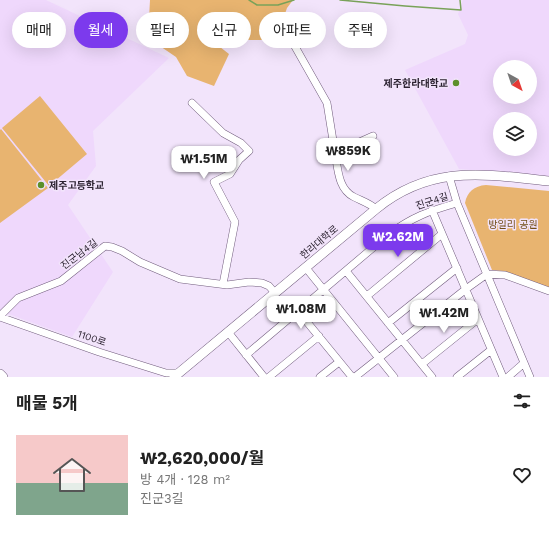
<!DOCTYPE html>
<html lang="ko">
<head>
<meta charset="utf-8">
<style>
	body { margin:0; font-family:"Work Sans","Noto Sans KR",sans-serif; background:#f6f6f6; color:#222; height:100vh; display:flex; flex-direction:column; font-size:15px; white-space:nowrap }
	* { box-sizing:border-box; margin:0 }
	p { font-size:13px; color:#767676 }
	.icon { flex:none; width:22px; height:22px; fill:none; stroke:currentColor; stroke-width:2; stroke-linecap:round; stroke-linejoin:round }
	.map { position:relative; height:377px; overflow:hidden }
	.panel { display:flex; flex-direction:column; background:#fff; flex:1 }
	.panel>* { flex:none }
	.top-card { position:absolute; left:12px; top:12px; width:525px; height:36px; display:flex; gap:8px }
	.needle { width:26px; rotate:140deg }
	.buttons { position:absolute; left:493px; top:60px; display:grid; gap:8px }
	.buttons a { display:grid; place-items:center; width:44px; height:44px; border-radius:50%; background:#fff; box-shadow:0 4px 16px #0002; font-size:20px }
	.price { position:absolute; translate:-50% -34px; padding:0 9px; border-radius:8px; background:#fff; color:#222; font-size:13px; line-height:26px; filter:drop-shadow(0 1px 2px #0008) }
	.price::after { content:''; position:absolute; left:50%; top:24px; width:12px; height:9px; margin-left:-6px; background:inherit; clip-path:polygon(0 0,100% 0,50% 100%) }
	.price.current { background:#7c3aed; color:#fff }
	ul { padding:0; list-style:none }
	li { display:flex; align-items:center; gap:12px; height:100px; padding:0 16px }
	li+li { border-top:1px solid #e0e0e0 }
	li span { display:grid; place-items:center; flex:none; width:112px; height:80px; border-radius:0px; color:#555 }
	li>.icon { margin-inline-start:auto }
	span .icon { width:48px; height:48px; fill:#fffc; stroke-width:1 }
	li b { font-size:17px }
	h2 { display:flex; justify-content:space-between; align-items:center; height:48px; padding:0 16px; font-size:17px }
	.pill { padding:0 14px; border-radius:18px; background:#fff; box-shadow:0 4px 16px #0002; font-size:14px; line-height:36px }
	.pill.current { background:#7c3aed; color:#fff }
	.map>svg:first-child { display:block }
	.built { fill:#efd8fc; fill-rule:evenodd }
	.green { fill:#e8b470 }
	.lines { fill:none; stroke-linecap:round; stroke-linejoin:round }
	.stream { stroke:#79a259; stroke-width:1.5 }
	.minor-casing { stroke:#715c7d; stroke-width:8 }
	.major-casing { stroke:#715c7d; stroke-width:10 }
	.minor { stroke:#fff; stroke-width:7 }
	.major { stroke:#fff; stroke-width:9 }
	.poi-dot { fill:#5c902a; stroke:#f2e4fb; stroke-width:1.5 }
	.labels { text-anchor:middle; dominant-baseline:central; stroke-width:3; stroke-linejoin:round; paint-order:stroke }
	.poi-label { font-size:10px; font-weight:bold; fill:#2c2331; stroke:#f2e4fb; text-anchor:end }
	.street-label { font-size:10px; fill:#2c2331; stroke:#f2e4fb }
	.park-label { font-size:10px; fill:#724d16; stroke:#f2e4fb }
</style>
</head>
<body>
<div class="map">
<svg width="549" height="377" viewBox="0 0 549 377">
	<rect width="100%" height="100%" fill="#f2e4fb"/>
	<!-- built -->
	<path class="built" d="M0,0H46L169,58L93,131L96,166L68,205L113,272L72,337L0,311Z
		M463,0H549V177L459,169L405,70L465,44L468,35L458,14ZM500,67H530V97H500ZM500,119H530V149H500Z"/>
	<!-- green -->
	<path class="green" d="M150,0H293L287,8L276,40H249L218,21L206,36L229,54L214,86L187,76L176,57L148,38Z
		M40,96L87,154L49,186L2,128Z
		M1,129L48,188L0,223V130Z
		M486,185L549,191V288L503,271L492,270L465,203C467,192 474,186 486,185Z"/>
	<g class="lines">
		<!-- stream -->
		<path class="stream" d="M249,0L257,5H278L294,0
			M340,0L405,6L461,10L460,0"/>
		<!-- minor casing -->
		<g class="minor-casing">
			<path id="minor" d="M291,20L293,43L327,103L335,153
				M192,103L223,133L241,143L249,151L239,160L230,174L214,182L235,222L223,284
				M373,136L335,153C338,169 338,189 354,197C362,201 369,203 376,209
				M449,176L457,203L530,377
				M432,210L503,377
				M306,268L394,377
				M346,271L432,377
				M367,296L442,234
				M298,311L352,377
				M0,316L18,298L61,281L105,246L112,247L122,251L140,262L180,279L227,285L249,282L262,283L269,286L275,293
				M0,317L99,352L166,373H178
				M388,323L457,268
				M228,332L264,377
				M246,355L388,235C412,217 429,211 457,203
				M422,364L478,319
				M269,377L319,336
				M320,377L339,362
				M355,377L466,289L487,274L505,275L549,291
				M457,377L491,350
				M508,377L524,363"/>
		</g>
		<!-- major casing -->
		<g class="major-casing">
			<path id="major" d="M0,374L3,377
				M174,377L376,209C431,164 484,174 549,181"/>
		</g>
		<!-- minor -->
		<use href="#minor" class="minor"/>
		<!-- major -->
		<use href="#major" class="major"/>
	</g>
	<!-- markers -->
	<g class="poi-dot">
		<circle cx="456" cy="83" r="4"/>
		<circle cx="41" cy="185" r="4"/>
	</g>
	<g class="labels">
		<!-- poi labels -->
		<g class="poi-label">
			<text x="448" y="83">제주한라대학교</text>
			<text x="49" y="185" text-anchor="start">제주고등학교</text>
		</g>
		<!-- street labels -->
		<g class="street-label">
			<text transform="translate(432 201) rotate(-18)">진군4길</text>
			<text transform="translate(319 242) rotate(-40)">한라대학로</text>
			<text transform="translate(79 254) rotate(-37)">진군남4길</text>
			<text transform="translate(92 338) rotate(19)">1100로</text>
		</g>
		<!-- park labels -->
		<g class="park-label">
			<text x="513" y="224">방일리 공원</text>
		</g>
	</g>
</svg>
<div class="buttons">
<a><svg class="needle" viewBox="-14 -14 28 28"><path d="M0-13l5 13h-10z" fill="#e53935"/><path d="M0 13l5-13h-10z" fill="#767676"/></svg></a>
<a><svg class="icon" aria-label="layers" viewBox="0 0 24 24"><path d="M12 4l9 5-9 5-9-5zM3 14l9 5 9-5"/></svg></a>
</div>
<b class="price" style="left:348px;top:172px">₩859K</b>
<b class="price" style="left:204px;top:180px">₩1.51M</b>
<b class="price current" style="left:398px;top:258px">₩2.62M</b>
<b class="price" style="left:301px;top:330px">₩1.08M</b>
<b class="price" style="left:444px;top:334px">₩1.42M</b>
<div class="top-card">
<a class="pill">매매</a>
<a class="pill current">월세</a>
<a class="pill">필터</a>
<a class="pill">신규</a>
<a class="pill">아파트</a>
<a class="pill">주택</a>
</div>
</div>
<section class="panel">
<h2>매물 5개<svg class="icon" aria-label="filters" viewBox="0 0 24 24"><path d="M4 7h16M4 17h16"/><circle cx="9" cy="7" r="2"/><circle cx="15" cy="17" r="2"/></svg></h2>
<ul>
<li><span style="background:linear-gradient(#f6c9c9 60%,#7fa58c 0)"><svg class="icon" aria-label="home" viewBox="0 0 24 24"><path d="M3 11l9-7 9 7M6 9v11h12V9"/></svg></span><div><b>₩2,620,000/월</b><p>방 4개 · 128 m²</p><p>진군3길</p></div><svg class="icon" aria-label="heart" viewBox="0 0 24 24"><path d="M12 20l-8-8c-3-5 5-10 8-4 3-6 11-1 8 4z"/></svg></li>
</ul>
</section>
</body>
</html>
